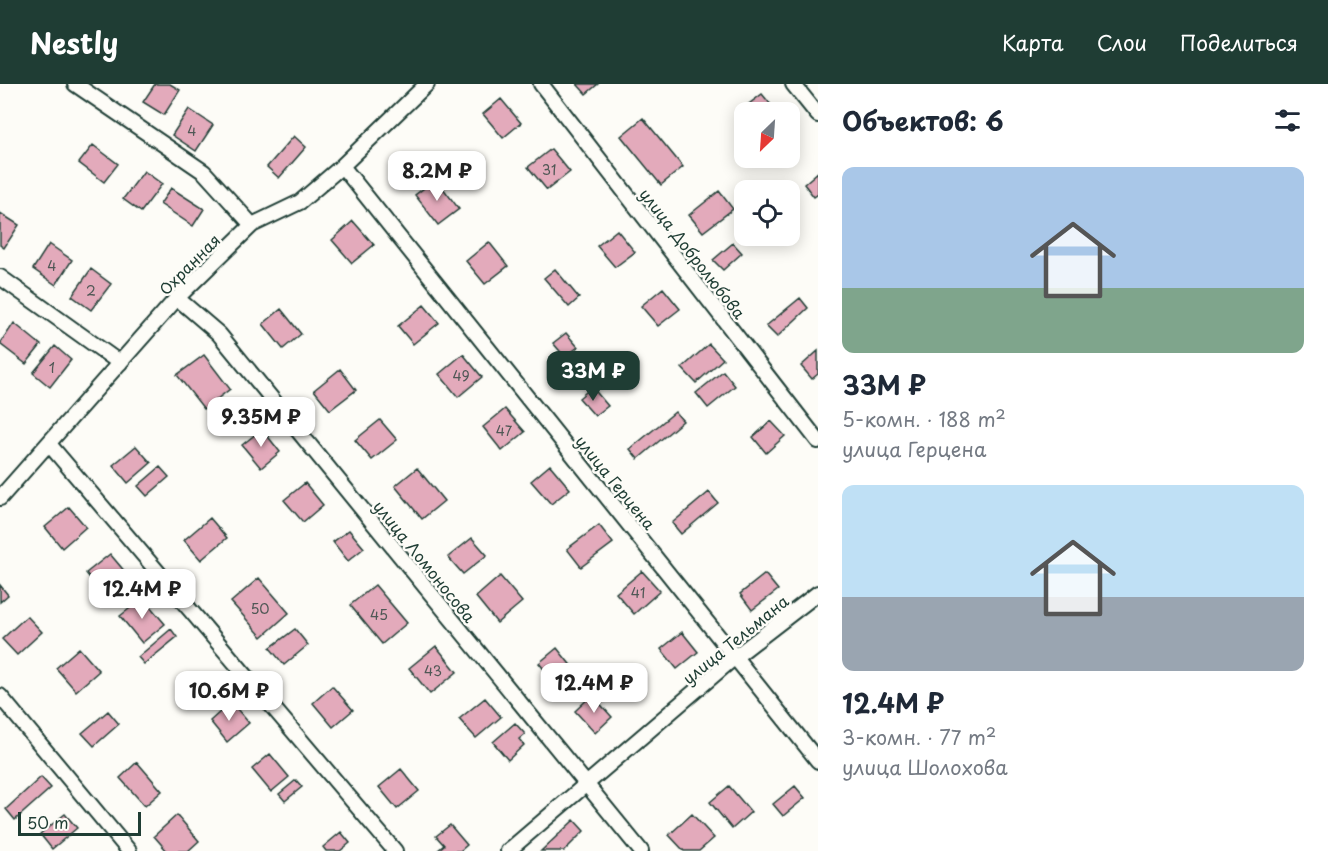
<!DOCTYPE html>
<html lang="ru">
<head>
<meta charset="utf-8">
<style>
	body { margin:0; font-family:"Playpen Sans",sans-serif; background:#f6f6f7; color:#1f2937; height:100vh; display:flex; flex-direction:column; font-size:22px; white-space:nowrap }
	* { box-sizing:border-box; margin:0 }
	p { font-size:20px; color:#747a83 }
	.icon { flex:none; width:33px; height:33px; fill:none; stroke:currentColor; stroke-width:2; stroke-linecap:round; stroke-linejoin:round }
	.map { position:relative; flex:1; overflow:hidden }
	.details { display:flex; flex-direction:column; background:#fff; width:510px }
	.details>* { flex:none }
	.needle { width:39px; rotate:205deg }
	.fabs { position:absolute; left:734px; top:18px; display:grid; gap:12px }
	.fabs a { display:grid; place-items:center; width:66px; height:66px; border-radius:12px; background:#fff; box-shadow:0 3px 15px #0003; font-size:30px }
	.scale { position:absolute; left:18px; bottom:15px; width:123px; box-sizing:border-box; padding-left:6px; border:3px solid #1f3d34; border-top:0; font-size:16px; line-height:21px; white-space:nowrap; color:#1f3d34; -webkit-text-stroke:4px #fdfcf7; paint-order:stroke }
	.price { position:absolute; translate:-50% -51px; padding:0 14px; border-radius:12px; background:#fff; color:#222; font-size:20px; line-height:39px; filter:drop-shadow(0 2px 3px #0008) }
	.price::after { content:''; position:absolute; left:50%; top:36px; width:18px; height:14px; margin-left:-9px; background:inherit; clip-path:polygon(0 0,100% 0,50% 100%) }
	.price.selected { background:#1f3d34; color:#fff }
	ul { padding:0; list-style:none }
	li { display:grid; align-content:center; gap:12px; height:318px; padding:0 24px }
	li span { display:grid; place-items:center; height:186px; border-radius:12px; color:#555 }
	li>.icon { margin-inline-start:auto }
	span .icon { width:108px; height:108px; fill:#fffc; stroke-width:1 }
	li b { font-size:26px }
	h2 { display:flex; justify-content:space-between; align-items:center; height:72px; padding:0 24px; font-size:26px }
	header { display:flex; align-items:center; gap:36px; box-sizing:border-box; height:84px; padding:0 30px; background:#1f3d34; color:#fff }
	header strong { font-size:28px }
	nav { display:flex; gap:33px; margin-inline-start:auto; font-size:21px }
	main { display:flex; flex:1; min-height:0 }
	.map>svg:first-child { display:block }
	.building { fill:#e3aabb; stroke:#1f3d34; stroke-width:1.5 }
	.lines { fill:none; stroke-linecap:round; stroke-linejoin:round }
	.street-casing { stroke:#1f3d34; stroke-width:18 }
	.street { stroke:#fdfcf7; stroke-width:14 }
	.labels { text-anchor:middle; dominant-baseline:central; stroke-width:5; stroke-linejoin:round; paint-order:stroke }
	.number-label { font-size:14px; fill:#505856 }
	.street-label { font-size:16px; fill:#1f3d34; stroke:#fdfcf7 }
</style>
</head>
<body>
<header>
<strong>Nestly</strong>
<nav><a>Карта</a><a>Слои</a><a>Поделиться</a></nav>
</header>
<main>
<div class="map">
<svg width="818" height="767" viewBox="0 0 818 767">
	<rect width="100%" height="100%" fill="#fdfcf7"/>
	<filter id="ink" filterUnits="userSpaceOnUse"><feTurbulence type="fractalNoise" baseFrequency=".0167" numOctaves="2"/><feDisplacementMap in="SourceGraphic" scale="12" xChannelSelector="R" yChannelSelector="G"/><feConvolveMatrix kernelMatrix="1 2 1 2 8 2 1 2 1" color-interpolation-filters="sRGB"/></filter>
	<g filter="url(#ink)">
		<!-- building -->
		<path class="building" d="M155,0H170L180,6L164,31L143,18Z
			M577,0H598L586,10Z
			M762,10L777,28L744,30L741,26Z
			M501,15L521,39L503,54L483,30Z
			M189,25L213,41L196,67L172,51Z
			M643,34L683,83L661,101L621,52Z
			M294,52L306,63L279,94L267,83Z
			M93,61L118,80L104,98L79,79Z
			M551,65L570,88L547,106L528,83Z
			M144,87L162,100L141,128L123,115Z
			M818,88V110L814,113L804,100Z
			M436,95L459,125L438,141L415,111Z
			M171,104L204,125L193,142L160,120Z
			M719,107L733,125L703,148L689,131Z
			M0,129L19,141L4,164L0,161Z
			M353,137L374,161L352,179L332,156Z
			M617,146L635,168L615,183L597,162Z
			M489,158L508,182L485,200L466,177Z
			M733,159L742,169L723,186L713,176Z
			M49,160L72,176L56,201L33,185Z
			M91,185L111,200L91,226L72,212Z
			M555,185L579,214L569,223L544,194Z
			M663,204L680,225L658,242L641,222Z
			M800,214L808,224L777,253L766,242Z
			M424,221L439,239L413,260L398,242Z
			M281,225L301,250L283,265L263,240Z
			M14,239L41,261L26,280L0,260Z
			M566,249L578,263L565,273L553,259Z
			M709,260L723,275L696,299L682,284Z
			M55,262L71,276L50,303L33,289Z
			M818,267V290L812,295L801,282Z
			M463,270L482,293L458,313L439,290Z
			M204,271L230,305L204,325L177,291Z
			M340,285L356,306L330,326L314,306Z
			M723,287L735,302L708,324L696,309Z
			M592,303L608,322L595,332L579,314Z
			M505,325L525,348L502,367L483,343Z
			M675,328L683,337L638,375L630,365Z
			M380,336L397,356L372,376L355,356Z
			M771,337L785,352L766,369L753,353Z
			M262,345L280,368L261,384L242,361Z
			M136,362L151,379L128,399L113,381Z
			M550,381L570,405L551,420L531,397Z
			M160,383L169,393L147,412L138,402Z
			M417,384L444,417L422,435L395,402Z
			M305,399L323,421L303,438L284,416Z
			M709,408L718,419L681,450L672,439Z
			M69,423L86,443L62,464L45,443Z
			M210,434L227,454L201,476L184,456Z
			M599,441L613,459L581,483L567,465Z
			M349,446L364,464L348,477L333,458Z
			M472,454L487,471L463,490L448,473Z
			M110,470L126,489L102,509L86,489Z
			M642,487L660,507L634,530L616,509Z
			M765,490L778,506L752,526L740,510Z
			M500,492L522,518L497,539L476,513Z
			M259,494L289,529L262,553L231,518Z
			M0,501L8,511L0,518Z
			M375,501L407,539L382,560L350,521Z
			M143,514L165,540L142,559L120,532Z
			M27,532L42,548L17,571L2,555Z
			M171,545L177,553L144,580L138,573Z
			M295,545L308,561L284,581L270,564Z
			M682,548L698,568L677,585L661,565Z
			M436,562L457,588L430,610L409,584Z
			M79,564L99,587L76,607L56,584Z
			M557,564L573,584L555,599L539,579Z
			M332,602L353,626L333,643L313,619Z
			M592,611L612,633L595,649L575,627Z
			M485,614L501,633L476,654L459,635Z
			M231,618L249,639L227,658L210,637Z
			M108,627L119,640L94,662L82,649Z
			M515,639L525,650L519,655L524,661L508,676L493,658Z
			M270,670L289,693L271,708L252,685Z
			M137,678L162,707L145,722L120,694Z
			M401,685L419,707L397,725L379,703Z
			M41,693L51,704L15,736L6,725Z
			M296,696L302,703L285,717L279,710Z
			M729,702L751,728L732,745L710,718Z
			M795,702L805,714L783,732L773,720Z
			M65,730L77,744L52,765L40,750Z
			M692,730L714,754L699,767H684L669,751Z
			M177,731L199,757L188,767H167L154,752Z
			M574,736L584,747L564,767H541Z
			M450,741L467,761L460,767H437L444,761L436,752Z
			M341,748L350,759L340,767H326L323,763Z"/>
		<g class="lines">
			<!-- street casing -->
			<g class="street-casing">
				<path id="street" d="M75,0L204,88L252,141
					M541,0L818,357
					M793,0L818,31
					M342,82L818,677
					M0,193L120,279
					M177,214L219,250L641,767
					M49,360L395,767
					M0,414L177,214L252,141L300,118L342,82L427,0
					M0,612L129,767
					M508,767L735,573L818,509"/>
			</g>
			<!-- street -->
			<use href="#street" class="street"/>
		</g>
	</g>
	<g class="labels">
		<!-- number labels -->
		<g class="number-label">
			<text x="192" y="46">4</text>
			<text x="549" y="85">31</text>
			<text x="52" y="181">4</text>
			<text x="91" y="206">2</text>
			<text x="52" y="283">1</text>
			<text x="461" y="291">49</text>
			<text x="504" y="346">47</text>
			<text x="638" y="508">41</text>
			<text x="260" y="524">50</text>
			<text x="379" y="530">45</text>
			<text x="433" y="586">43</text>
		</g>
		<!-- street labels -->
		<g class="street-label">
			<text transform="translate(693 169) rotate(52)">улица Добролюбова</text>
			<text transform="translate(189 180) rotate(-45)">Охранная</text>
			<text transform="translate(616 398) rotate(51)">улица Герцена</text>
			<text transform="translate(425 477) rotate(51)">улица Ломоносова</text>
			<text transform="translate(735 555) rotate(-39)">улица Тельмана</text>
		</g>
	</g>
</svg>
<div class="fabs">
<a><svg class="needle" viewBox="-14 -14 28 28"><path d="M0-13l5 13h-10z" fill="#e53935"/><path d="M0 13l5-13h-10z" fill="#747a83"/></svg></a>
<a><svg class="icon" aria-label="locate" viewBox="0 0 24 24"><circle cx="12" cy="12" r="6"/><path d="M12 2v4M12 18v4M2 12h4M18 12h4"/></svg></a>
</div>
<div class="scale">50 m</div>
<b class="price" style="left:437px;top:118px">8.2M ₽</b>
<b class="price selected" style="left:593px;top:318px">33M ₽</b>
<b class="price" style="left:261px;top:364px">9.35M ₽</b>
<b class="price" style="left:142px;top:536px">12.4M ₽</b>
<b class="price" style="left:594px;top:630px">12.4M ₽</b>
<b class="price" style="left:229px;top:638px">10.6M ₽</b>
</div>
<section class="details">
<h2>Объектов: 6<svg class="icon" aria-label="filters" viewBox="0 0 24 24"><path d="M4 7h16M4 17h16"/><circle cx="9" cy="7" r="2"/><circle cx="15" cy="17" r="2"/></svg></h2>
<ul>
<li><span style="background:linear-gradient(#a9c7e8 65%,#7fa58c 0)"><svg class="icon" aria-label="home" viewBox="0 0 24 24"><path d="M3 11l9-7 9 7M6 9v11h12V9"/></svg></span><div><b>33M ₽</b><p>5-комн. · 188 m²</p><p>улица Герцена</p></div></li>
<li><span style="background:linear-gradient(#bfe0f5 60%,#9aa5b1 0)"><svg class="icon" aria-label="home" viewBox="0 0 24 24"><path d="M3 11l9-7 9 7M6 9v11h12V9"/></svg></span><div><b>12.4M ₽</b><p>3-комн. · 77 m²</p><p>улица Шолохова</p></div></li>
</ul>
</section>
</main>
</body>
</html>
